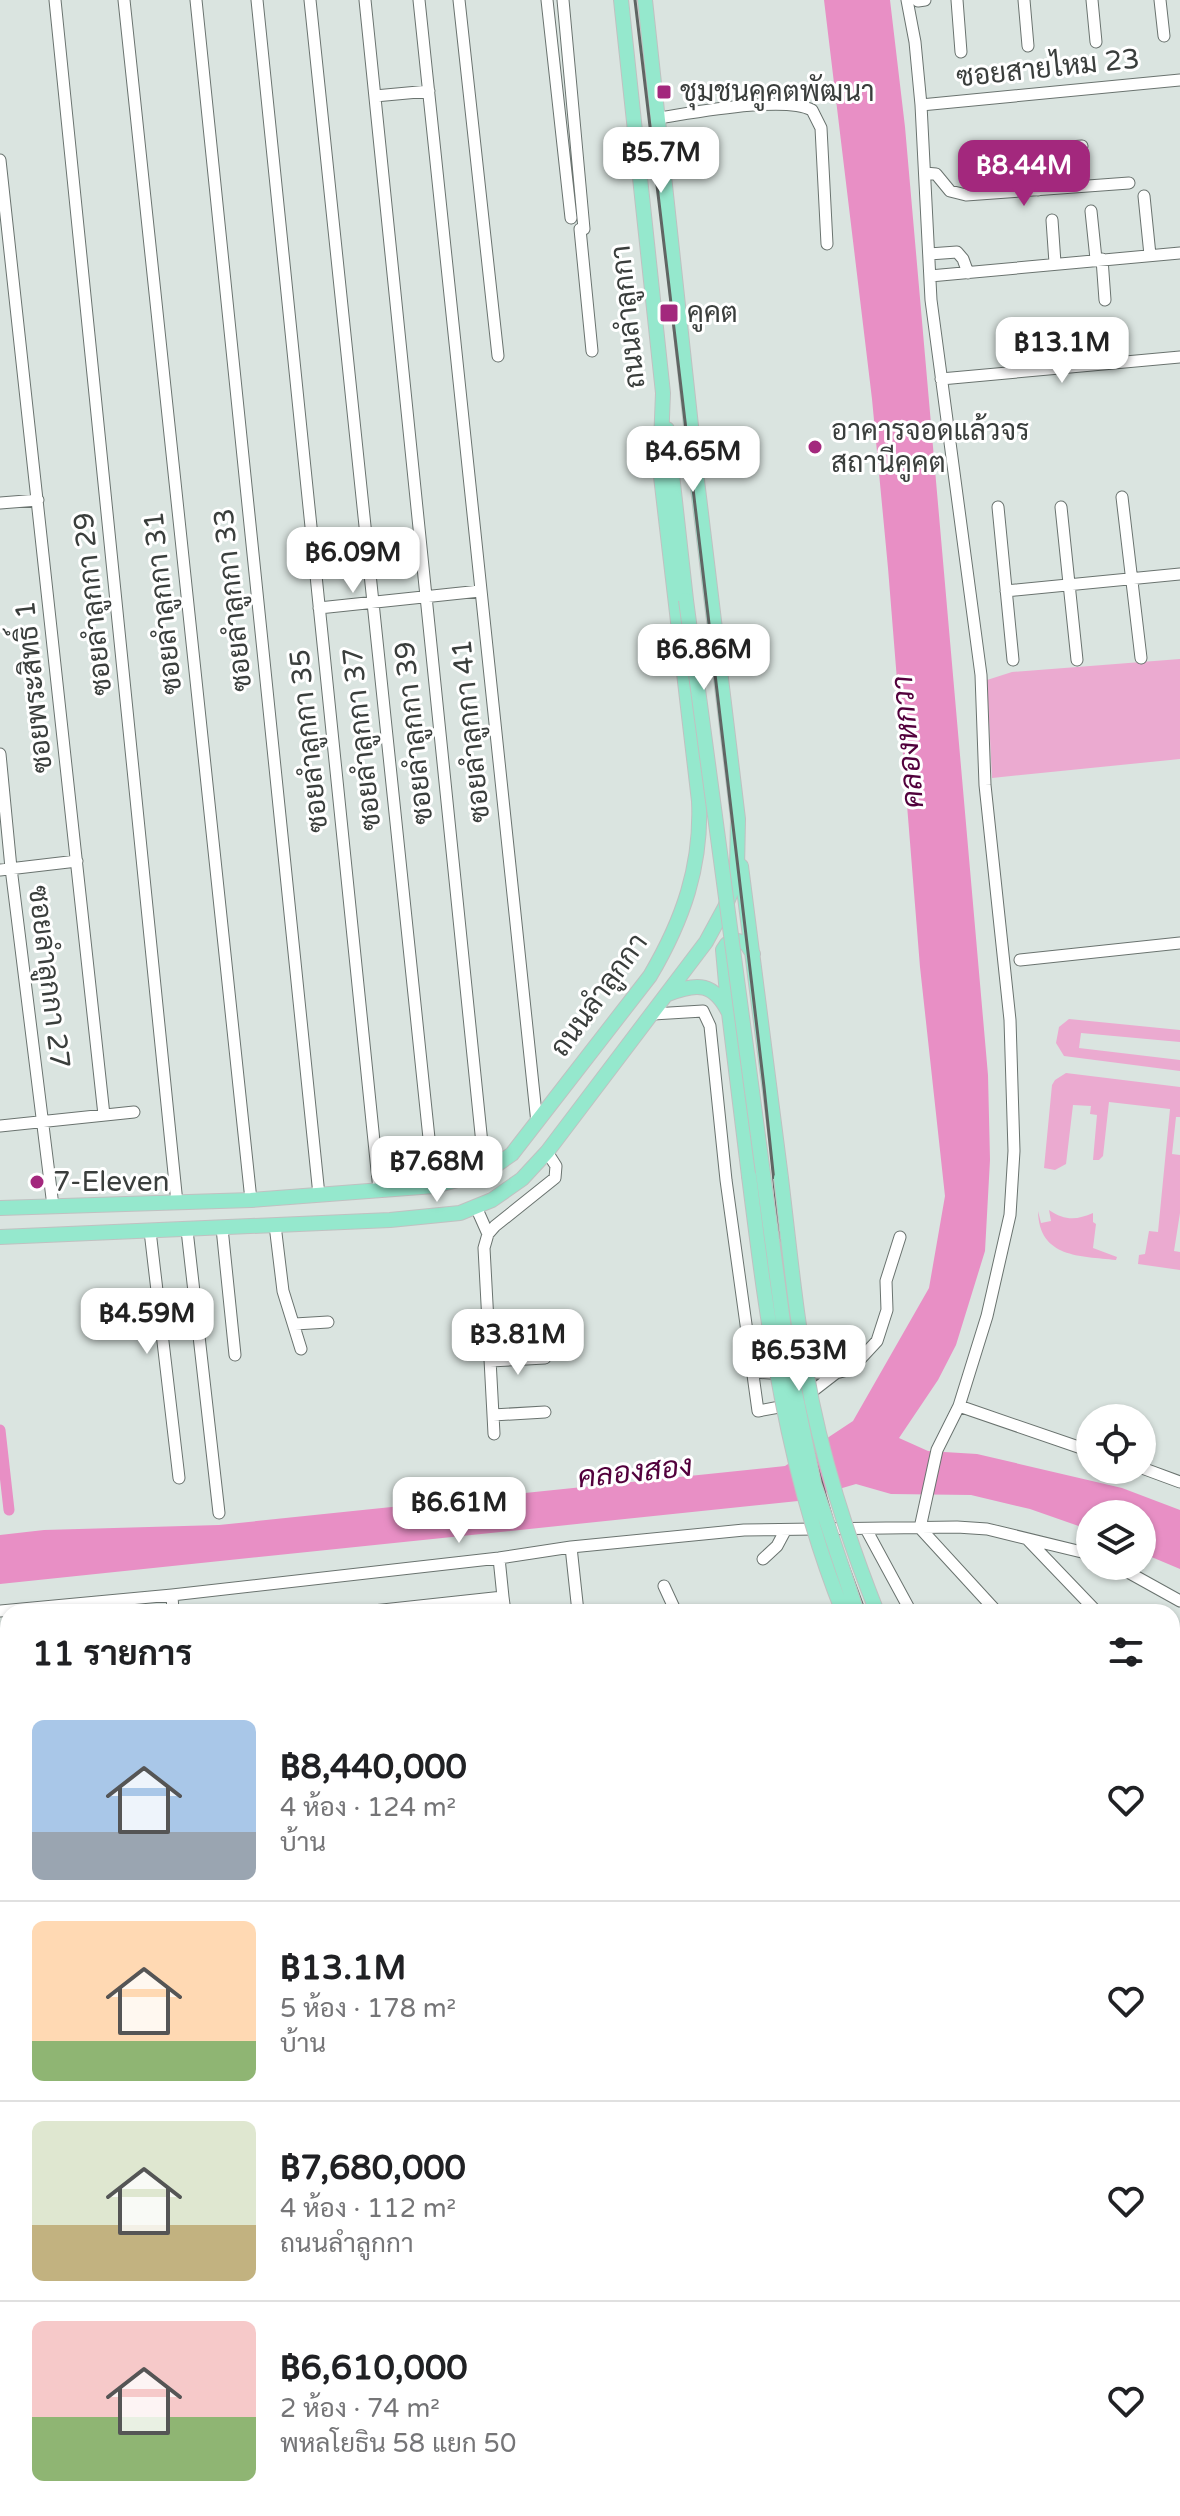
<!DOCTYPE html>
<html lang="th">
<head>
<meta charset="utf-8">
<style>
	body { margin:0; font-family:"Varela Round",Sarabun,sans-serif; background:#f6f6f6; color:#202124; height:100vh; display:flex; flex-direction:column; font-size:30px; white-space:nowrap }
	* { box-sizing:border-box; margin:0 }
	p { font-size:26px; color:#757577 }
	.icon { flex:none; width:44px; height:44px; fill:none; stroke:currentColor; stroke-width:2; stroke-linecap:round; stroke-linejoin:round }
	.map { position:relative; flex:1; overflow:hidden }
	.drawer { position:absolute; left:0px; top:1604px; width:1180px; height:912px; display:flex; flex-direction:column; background:#fff; border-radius:24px 24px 0 0; box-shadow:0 2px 6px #0004 }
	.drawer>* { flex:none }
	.controls { position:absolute; left:1076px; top:1404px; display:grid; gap:16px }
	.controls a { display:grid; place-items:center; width:80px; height:80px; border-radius:50%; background:#fff; box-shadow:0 2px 6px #0004; font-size:40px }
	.price { position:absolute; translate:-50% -68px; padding:0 18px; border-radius:16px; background:#fff; color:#222; font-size:26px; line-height:52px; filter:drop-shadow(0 2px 4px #0008) }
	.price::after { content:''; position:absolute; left:50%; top:48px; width:24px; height:18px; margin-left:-12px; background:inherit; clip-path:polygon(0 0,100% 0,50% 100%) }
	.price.current { background:#a3287d; color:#fff }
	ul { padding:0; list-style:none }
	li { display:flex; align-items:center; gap:24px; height:200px; padding:0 32px }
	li+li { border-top:2px solid #e0e0e0 }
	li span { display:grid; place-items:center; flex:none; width:224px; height:160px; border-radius:12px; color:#555 }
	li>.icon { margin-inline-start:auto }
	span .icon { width:96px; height:96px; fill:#fffc; stroke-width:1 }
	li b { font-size:34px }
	h2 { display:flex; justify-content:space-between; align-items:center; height:96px; padding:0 32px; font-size:34px }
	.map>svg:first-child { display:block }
	.green { fill:#ebaad0 }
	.water { fill:#e88fc5 }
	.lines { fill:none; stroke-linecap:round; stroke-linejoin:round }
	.stream { stroke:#e88fc5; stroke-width:3 }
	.canal { stroke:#e88fc5; stroke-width:11 }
	.minor-casing { stroke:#6a736f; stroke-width:13 }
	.major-casing { stroke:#c0c1c1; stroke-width:16 }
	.minor { stroke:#fff; stroke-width:11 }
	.major { stroke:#95e8cd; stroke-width:14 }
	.rail { stroke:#606563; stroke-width:3 }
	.major-bridge-casing { stroke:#c0c1c1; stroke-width:16; stroke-linecap:butt }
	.major-bridge { stroke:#95e8cd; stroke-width:14 }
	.poi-dot { fill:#a3287d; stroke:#fff; stroke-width:3 }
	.labels { text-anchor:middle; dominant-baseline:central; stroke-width:6; stroke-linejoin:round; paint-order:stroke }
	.street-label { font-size:28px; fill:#3a3e3c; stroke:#fff }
	.poi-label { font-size:28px; fill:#3a3e3c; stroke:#fff; text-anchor:start }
	.water-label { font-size:30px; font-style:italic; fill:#52003c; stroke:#fff }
</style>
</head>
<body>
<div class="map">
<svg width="1180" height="2516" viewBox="0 0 1180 2516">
	<rect width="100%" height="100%" fill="#dae4e0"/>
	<!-- green -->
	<path class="green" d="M1180,659V759L992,778L987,680L1012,672Z
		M1069,1019L1180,1030V1042L1081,1033L1079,1048L1180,1060V1071L1064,1056L1056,1043L1059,1027Z
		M1066,1073L1180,1087V1117H1176L1172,1154L1180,1155V1213L1174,1251L1180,1252V1270L1138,1264L1139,1255L1145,1254L1149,1231L1158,1232L1170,1109L1109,1102L1103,1156L1099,1160H1093L1097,1115L1090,1114L1091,1106L1073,1105L1066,1164L1055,1170L1044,1168L1052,1085L1055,1080Z
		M1049,1210C1065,1221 1077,1220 1093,1213V1222L1096,1224L1093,1248L1117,1257L1116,1260C1080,1256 1039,1258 1038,1211L1041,1223L1051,1221Z"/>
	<!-- water -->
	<path class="water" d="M824,0H890L905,127L988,1075L990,1160L985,1251L956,1345L938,1380L899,1438L928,1451L977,1454L1122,1488L1180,1510V1569L1142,1553V1514H1090V1530L1030,1509L971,1495L891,1494L856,1484L798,1501L0,1584V1535L44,1530L219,1525L785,1466L853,1421L929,1288L945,1196L920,967L888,568L872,399Z"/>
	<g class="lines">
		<!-- stream -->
		<path class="stream" d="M711,2508V2516
			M806,2508L807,2516"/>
		<!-- canal -->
		<path class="canal" d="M0,1430L9,1510
			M0,1666L8,1665
			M0,1764L8,1843
			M74,2508V2516
			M572,2508L573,2516"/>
		<!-- minor casing -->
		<g class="minor-casing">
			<path id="minor" d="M55,0L177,1203
				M124,0L251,1200
				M196,0L319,1195
				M257,0L379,1190
				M310,0L434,1186
				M365,0L485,1173
				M419,0L537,1123
				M459,0L498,356
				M547,0L571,218
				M563,0L584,229H580L592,351
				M907,0L915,42L921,105L931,300L981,675L985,785L1010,1020L1014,1151L1010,1215L987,1316L959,1406L937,1450L920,1528
				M957,0L961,52
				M1024,0L1028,46
				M1092,0L1096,42
				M1160,0L1164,36
				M918,1L925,0
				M375,96L429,91
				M921,105L1180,80
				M658,118C692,113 784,95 812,110L821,128L827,244
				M0,160L104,1115
				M925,173L936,174L950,191L966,195L1129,183
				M1038,190V155L1048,149L1082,146
				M1144,196L1150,255
				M1091,211L1096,259
				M1052,220L1055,263
				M929,254L957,252L963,259L968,273
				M1102,259L1105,300
				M930,276L1180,253
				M941,379L1180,357
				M1122,497L1141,658
				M0,503L38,500
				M998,507L1013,660
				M1061,507L1077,660
				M1006,591L1180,574
				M319,608L480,591
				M0,754L11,868L53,1206
				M0,870L77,861
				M1020,960L1180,943
				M653,1014L703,1011L710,1026L726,1180L758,1411L790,1405
				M0,1126L134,1112
				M476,1207L488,1234
				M275,1225L283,1291L301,1349
				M222,1228L235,1355
				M187,1230L219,1513
				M150,1231L179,1478
				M295,1324L328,1322
				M490,1361L545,1358
				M754,1372L785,1374
				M802,1373H836L851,1369L877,1341L887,1310L886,1281L900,1237
				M805,1397L836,1373
				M959,1406L1090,1451
				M545,1412L493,1415L484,1248L488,1234L495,1226L555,1178L556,1166L547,1152
				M493,1415L494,1434
				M1142,1468L1180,1482
				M920,1528L997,1612
				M866,1529L911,1612
				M1028,1540L1097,1612
				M571,1547L578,1612
				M763,1559L777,1546L785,1531
				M1117,1566L1180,1601
				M664,1586L676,1612
				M172,1595L173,1612
				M503,1597L505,1612
				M0,1611L172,1595L499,1558L571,1547L744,1530L957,1527L987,1529L1090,1554
				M364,1612L503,1597L499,1558
				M7,1645H8
				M1172,1690L1180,1699
				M7,1717H8
				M1172,1801L1180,1810
				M1172,1861L1180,1855
				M1172,2034L1180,2044
				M0,2211L7,2275L8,2327
				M1172,2273L1180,2270
				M1172,2326L1180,2324
				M1172,2359L1180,2356
				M0,2414H8
				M1172,2431L1180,2459
				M1172,2477L1180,2475
				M0,2478L8,2477
				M21,2508L22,2516
				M261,2508L262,2516
				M669,2508V2516
				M757,2508L758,2516
				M858,2508L859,2516
				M983,2508L985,2516
				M117,2516L187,2508
				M953,2516L975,2508"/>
		</g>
		<!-- major casing -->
		<g class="major-casing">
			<path id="major" d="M667,429L686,600
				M741,866L781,1178
				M668,994C698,982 714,983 729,1013L749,1176
				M728,1005L723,950L727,944L738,941L746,943L753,954
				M0,1208L251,1200L434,1186L485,1173L512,1154L650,976C683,920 702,866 699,801L660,468L663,393L621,0
				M0,1237L390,1220L460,1213L492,1200L522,1179L547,1152L706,942L725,907L732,890L737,869L738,819L696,472L645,0
				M1172,2078L1180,2089
				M1172,2124L1180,2135"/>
		</g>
		<!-- minor -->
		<use href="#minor" class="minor"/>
		<!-- major -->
		<use href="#major" class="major"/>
		<!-- rail -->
		<path class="rail" d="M635,0L764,1087L790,1333L815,1460L838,1539L865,1612
			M1172,2110L1180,2120"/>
		<!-- major-bridge casing -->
		<g class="major-bridge-casing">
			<path id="major-bridge" d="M686,600L788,1359L814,1484L857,1612
				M749,1176C768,1327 786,1470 843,1612
				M781,1178C790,1253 797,1328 812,1402C827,1474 850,1544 877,1612"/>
		</g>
		<!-- major-bridge -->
		<use href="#major-bridge" class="major-bridge"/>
	</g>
	<!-- markers -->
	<g class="poi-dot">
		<rect x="656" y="84" width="16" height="16" rx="4"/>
		<rect x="659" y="303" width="20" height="20" rx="4"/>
		<circle cx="815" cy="447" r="8"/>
		<circle cx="37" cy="1182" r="8"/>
	</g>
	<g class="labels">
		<!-- street labels -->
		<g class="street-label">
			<text transform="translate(1048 68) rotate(-6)">ซอยสายไหม 23</text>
			<text transform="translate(628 317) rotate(-96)">ถนนลำลูกกา</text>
			<text transform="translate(233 600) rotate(-96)">ซอยลำลูกกา 33</text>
			<text transform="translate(163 603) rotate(-96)">ซอยลำลูกกา 31</text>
			<text transform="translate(93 604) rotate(-96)">ซอยลำลูกกา 29</text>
			<text transform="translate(34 687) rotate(-96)">ซอยพระสิทธิ์ 1</text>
			<text transform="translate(471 731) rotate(-96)">ซอยลำลูกกา 41</text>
			<text transform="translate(414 733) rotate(-96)">ซอยลำลูกกา 39</text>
			<text transform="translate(362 739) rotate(-96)">ซอยลำลูกกา 37</text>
			<text transform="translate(309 741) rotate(-96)">ซอยลำลูกกา 35</text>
			<text transform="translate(49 977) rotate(83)">ซอยลำลูกกา 27</text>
			<text transform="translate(599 995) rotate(-54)">ถนนลำลูกกา</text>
		</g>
		<!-- poi labels -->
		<g class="poi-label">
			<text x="680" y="92">ชุมชนคูคตพัฒนา</text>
			<text x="687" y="313">คูคต</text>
			<text x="831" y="431">อาคารจอดแล้วจร<tspan x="831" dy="32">สถานีคูคต</tspan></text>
			<text x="53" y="1182">7-Eleven</text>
		</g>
		<!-- water labels -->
		<g class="water-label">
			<text transform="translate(908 742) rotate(-95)">คลองหกวา</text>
			<text transform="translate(635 1472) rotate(-6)">คลองสอง</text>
		</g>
	</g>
</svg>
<div class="controls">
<a><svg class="icon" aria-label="locate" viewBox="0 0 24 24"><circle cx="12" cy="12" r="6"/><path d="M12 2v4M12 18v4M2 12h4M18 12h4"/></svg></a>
<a><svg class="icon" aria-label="layers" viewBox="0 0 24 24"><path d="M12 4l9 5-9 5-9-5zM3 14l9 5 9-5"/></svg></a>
</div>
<b class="price" style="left:661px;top:195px">฿5.7M</b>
<b class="price current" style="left:1024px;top:208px">฿8.44M</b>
<b class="price" style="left:1062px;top:385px">฿13.1M</b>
<b class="price" style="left:693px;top:494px">฿4.65M</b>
<b class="price" style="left:353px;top:595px">฿6.09M</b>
<b class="price" style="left:704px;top:692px">฿6.86M</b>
<b class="price" style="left:437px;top:1204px">฿7.68M</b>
<b class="price" style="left:147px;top:1356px">฿4.59M</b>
<b class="price" style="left:518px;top:1377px">฿3.81M</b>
<b class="price" style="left:799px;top:1393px">฿6.53M</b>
<b class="price" style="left:459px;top:1545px">฿6.61M</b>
<section class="drawer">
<h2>11 รายการ<svg class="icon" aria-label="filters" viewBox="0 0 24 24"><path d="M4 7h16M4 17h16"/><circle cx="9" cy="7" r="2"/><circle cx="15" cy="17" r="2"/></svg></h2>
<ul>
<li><span style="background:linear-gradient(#a9c7e8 70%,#9aa5b1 0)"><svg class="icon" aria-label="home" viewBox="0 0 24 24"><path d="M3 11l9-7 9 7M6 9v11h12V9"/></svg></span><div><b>฿8,440,000</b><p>4 ห้อง · 124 m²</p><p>บ้าน</p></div><svg class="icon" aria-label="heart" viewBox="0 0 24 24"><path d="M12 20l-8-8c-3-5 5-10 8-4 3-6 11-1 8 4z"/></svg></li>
<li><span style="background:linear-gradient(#ffd9b3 75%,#8fb573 0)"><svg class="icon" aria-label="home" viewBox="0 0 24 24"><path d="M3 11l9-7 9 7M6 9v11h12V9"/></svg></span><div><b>฿13.1M</b><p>5 ห้อง · 178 m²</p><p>บ้าน</p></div><svg class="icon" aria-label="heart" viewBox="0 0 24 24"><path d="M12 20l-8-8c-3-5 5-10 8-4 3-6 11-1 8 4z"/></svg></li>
<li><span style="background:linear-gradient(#dfe7d0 65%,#c2b280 0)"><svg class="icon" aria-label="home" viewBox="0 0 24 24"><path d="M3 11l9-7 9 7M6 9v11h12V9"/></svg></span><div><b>฿7,680,000</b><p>4 ห้อง · 112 m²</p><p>ถนนลำลูกกา</p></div><svg class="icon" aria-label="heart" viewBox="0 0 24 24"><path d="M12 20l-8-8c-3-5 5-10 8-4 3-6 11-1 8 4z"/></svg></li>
<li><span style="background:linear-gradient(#f6c9c9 60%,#8fb573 0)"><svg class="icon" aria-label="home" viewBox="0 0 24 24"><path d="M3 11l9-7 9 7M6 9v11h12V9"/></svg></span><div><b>฿6,610,000</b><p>2 ห้อง · 74 m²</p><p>พหลโยธิน 58 แยก 50</p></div><svg class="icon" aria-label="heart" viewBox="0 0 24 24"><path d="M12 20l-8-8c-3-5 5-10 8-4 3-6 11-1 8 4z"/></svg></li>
</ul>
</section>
</div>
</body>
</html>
